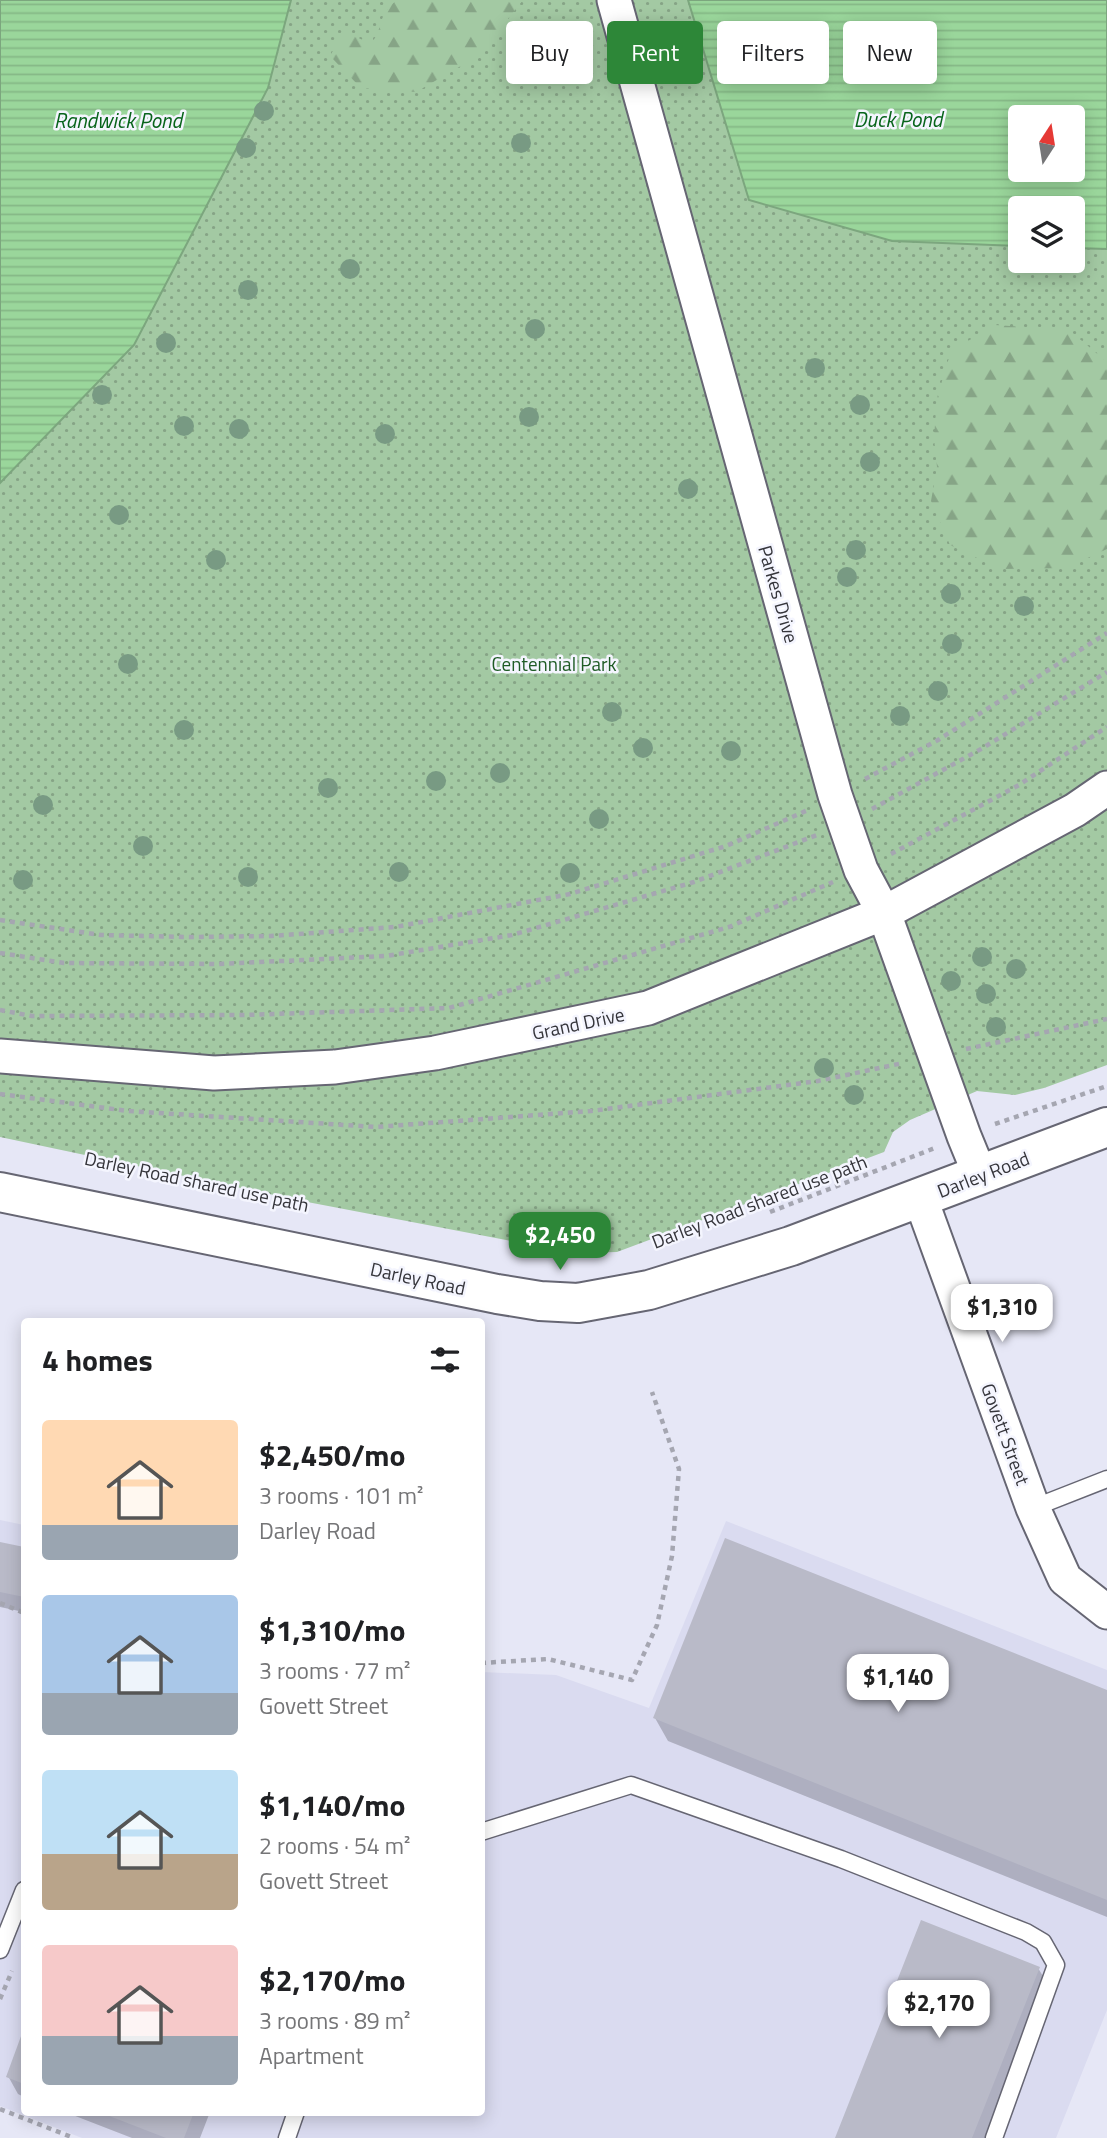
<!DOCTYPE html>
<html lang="en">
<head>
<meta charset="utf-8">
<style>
	body { margin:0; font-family:"Titillium Web",sans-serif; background:#f2f2f2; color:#202124; height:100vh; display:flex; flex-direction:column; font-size:26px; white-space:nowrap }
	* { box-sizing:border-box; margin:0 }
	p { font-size:23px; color:#757577 }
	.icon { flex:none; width:38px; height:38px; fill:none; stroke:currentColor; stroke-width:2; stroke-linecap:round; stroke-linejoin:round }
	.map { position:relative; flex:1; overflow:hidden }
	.sheet { position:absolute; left:21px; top:1318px; width:464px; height:798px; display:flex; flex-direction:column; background:#fff; border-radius:7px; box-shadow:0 4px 18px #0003 }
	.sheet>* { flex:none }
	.guide { position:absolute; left:506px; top:21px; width:495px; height:63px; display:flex; gap:14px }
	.needle { width:46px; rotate:12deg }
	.tools { position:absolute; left:1008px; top:105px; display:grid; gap:14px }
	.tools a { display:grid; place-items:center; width:77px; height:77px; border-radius:7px; background:#fff; box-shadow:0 4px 18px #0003; font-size:35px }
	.price { position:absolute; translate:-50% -60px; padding:0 16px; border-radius:14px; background:#fff; color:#222; font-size:23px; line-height:46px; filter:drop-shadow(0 2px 4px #0008) }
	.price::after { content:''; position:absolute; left:50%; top:42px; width:21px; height:16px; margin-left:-10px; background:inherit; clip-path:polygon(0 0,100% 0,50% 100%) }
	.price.active { background:#2d8738; color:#fff }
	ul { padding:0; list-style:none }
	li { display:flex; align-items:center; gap:21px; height:175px; padding:0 21px }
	li span { display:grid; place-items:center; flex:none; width:196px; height:140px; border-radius:7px; color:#555 }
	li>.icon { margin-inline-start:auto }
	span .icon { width:84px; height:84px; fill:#fffc; stroke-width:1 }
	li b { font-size:30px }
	h2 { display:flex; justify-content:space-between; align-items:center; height:84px; padding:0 21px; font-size:30px }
	.tag { padding:0 24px; border-radius:7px; background:#fff; box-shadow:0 4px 18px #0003; font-size:24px; line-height:63px }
	.tag.active { background:#2d8738; color:#fff }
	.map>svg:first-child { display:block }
	.built { fill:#dadbf0 }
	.grass { fill:url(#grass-dots); fill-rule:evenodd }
	.forest { fill:url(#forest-firs) }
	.water { fill:url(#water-rules); stroke:#7ca67e; stroke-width:2; fill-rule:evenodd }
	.shadow { fill:#0003 }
	.building { fill:#b9bac8 }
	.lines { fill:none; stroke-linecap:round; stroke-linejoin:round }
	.lane-casing { stroke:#666673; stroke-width:19 }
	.street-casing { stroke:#666673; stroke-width:37 }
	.secondary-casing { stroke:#666673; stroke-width:42 }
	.path { stroke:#a5a6b1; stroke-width:4.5; stroke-dasharray:5 5; stroke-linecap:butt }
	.lane { stroke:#fff; stroke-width:16 }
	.street { stroke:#fff; stroke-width:33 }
	.secondary { stroke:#fff; stroke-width:38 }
	.tree { fill:#789a83 }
	.labels { text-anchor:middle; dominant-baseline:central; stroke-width:5; stroke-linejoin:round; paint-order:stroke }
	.street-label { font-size:19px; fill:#35353b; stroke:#f4f5fe }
	.park-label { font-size:19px; fill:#1e5b25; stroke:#f4f5fe }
	.water-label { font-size:21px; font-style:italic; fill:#08641b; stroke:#f4f5fe }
</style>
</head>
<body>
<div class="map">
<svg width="1107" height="2138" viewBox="0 0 1107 2138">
	<defs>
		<pattern id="grass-dots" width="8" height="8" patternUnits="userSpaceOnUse" patternTransform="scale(1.75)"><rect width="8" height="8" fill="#a3c9a3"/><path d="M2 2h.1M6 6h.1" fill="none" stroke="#86a486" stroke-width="1.8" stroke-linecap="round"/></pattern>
		<pattern id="forest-firs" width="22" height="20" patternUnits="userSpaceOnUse" patternTransform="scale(1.75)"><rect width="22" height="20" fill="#a3c9a3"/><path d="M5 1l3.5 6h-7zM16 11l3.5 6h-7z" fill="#86a486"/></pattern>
		<pattern id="water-rules" width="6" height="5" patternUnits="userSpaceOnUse" patternTransform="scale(1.75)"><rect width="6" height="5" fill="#9ad69b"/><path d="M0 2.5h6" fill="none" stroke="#85b886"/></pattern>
	</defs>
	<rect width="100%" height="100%" fill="#e6e7f6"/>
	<!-- built -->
	<path class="built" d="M0,1520L24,1525V2112H481V1672L556,1675L649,1708L726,1521L1107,1670V2010L1056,2138H82L0,2106Z"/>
	<!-- grass -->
	<path class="grass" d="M0,0H1107V1065L1044,1088L1015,1095L977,1091L910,1120L893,1132L884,1152L617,1252L574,1253L302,1201L0,1137ZM1020,117H1073V170H1020ZM1020,208H1073V261H1020Z"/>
	<!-- forest -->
	<path class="forest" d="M397,0H523L478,56L416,92L361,88L330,56L344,31L371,44C385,26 376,16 397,0Z
		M995,325L1069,330L1107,362V549L1066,568L1000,569L950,545L931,501L937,467L934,438L937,398L951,351Z"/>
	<!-- water -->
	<path class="water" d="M0,0H291L268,88L134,345L0,483Z
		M688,0H1107V249L1073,248V208H1020V246L892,241L749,200ZM1020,117H1073V170H1020Z"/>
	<!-- shadow -->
	<path class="shadow" d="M0,1544L24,1549V1612L0,1607Z
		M1107,1692V1917L668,1741L655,1718Z
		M1038,1968L1049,1986L989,2138H837Z
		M24,2032V2097L18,2094L8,2076Z
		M65,2112H210L200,2138H132Z"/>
	<!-- building -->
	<path class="building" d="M725,1538L1107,1690V1900L653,1718Z
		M0,1542L24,1547V1597L0,1592Z
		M921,1920L1040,1967L972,2138H835Z
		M24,2028V2084L6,2077Z
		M99,2112H194L184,2138H166Z"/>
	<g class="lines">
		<!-- lane casing -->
		<g class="lane-casing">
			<path id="lane" d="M1033,1508L1107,1479
				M481,1832L631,1785L841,1859L1026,1932L1043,1942L1056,1965L994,2138
				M0,1950L24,1890
				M287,2138L296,2112"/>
		</g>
		<!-- street casing -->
		<g class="street-casing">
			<path id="street" d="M614,0L835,795L861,870L884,913L964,1136L980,1175
				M0,1056L214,1073L335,1067L435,1053L648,1008L884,913L1075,810L1107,788
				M920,1197L1033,1508L1065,1579L1107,1612"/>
		</g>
		<!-- secondary casing -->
		<g class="secondary-casing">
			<path id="secondary" d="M0,1192L497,1294L540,1301L578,1303L649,1290L791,1246L1107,1127"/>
		</g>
		<!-- path -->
		<path class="path" d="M865,779L938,740L1107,633
			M872,809L981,749L1107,672
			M891,854L1019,785L1107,727
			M0,920L101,935L189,937L271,936L395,927L570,894L726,846L808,810
			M0,953L64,963L219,964L386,956L512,935L694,882L817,835
			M0,1010L32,1016L244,1015L449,1008L729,927L833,882
			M966,1049L1107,1019
			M0,1094L128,1111L376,1127L591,1111L818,1081L903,1063
			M995,1124L1107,1086
			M770,1212L935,1148
			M0,1603L24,1613
			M481,1663L548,1659L632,1680L657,1625L672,1556L679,1469L652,1392
			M0,1999L12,1971
			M0,2109L74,2138"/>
		<!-- lane -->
		<use href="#lane" class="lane"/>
		<!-- street -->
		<use href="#street" class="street"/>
		<!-- secondary -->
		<use href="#secondary" class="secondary"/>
	</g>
	<!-- trees -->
	<g class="tree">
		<circle cx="264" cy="111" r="10"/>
		<circle cx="521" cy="143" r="10"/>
		<circle cx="246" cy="148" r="10"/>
		<circle cx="350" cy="269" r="10"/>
		<circle cx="248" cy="290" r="10"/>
		<circle cx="535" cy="329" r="10"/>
		<circle cx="166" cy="343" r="10"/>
		<circle cx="815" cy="368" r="10"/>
		<circle cx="102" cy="395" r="10"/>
		<circle cx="860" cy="405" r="10"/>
		<circle cx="529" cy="417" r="10"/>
		<circle cx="184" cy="426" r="10"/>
		<circle cx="239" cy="429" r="10"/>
		<circle cx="385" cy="434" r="10"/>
		<circle cx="870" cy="462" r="10"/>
		<circle cx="688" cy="489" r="10"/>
		<circle cx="119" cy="515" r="10"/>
		<circle cx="856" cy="550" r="10"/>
		<circle cx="216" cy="560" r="10"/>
		<circle cx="847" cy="577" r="10"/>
		<circle cx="951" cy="594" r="10"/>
		<circle cx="1024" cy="606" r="10"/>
		<circle cx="952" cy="644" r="10"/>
		<circle cx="128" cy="664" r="10"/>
		<circle cx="938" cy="691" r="10"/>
		<circle cx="612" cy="712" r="10"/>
		<circle cx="900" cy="716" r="10"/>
		<circle cx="184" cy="730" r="10"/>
		<circle cx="643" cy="748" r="10"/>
		<circle cx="731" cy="751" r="10"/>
		<circle cx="500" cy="773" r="10"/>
		<circle cx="436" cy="781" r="10"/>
		<circle cx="328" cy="788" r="10"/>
		<circle cx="43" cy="805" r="10"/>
		<circle cx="599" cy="819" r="10"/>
		<circle cx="143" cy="846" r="10"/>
		<circle cx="399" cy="872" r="10"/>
		<circle cx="570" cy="873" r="10"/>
		<circle cx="248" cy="877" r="10"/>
		<circle cx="23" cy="880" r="10"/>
		<circle cx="982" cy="957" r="10"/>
		<circle cx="1016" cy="969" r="10"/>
		<circle cx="951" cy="981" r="10"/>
		<circle cx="986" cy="994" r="10"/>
		<circle cx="996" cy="1027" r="10"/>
		<circle cx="824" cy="1068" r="10"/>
		<circle cx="854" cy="1095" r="10"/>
	</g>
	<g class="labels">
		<!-- street labels -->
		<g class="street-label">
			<text transform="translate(779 594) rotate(74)">Parkes Drive</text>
			<text transform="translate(578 1023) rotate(-12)">Grand Drive</text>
			<text transform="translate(983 1174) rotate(-21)">Darley Road</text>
			<text transform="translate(197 1181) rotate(12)">Darley Road shared use path</text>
			<text transform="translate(759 1201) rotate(-21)">Darley Road shared use path</text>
			<text transform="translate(418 1278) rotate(12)">Darley Road</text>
			<text transform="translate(1006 1434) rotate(70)">Govett Street</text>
		</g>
		<!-- park labels -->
		<g class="park-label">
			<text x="554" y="663">Centennial Park</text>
		</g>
		<!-- water labels -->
		<g class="water-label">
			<text x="898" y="119">Duck Pond</text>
			<text x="118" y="120">Randwick Pond</text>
		</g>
	</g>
</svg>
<div class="tools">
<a><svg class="needle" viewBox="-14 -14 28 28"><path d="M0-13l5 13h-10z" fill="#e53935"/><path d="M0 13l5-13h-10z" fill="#757577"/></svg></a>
<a><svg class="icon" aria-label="layers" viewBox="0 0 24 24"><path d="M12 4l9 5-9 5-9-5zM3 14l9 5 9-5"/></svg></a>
</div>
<b class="price active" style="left:560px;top:1272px">$2,450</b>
<b class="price" style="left:1002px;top:1344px">$1,310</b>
<b class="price" style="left:898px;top:1714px">$1,140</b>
<b class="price" style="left:939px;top:2040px">$2,170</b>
<div class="guide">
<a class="tag">Buy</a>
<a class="tag active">Rent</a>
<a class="tag">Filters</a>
<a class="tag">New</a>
</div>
<section class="sheet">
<h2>4 homes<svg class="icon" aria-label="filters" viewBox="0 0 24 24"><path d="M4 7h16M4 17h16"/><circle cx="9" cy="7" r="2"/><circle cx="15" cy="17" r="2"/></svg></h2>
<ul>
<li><span style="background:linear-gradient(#ffd9b3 75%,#9aa5b1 0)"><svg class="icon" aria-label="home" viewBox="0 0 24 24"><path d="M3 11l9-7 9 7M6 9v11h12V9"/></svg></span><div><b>$2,450/mo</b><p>3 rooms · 101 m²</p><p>Darley Road</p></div></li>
<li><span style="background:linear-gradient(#a9c7e8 70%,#9aa5b1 0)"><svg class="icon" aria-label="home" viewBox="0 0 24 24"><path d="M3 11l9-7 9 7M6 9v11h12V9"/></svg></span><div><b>$1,310/mo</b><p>3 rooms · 77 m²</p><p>Govett Street</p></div></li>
<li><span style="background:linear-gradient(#bfe0f5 60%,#b9a48a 0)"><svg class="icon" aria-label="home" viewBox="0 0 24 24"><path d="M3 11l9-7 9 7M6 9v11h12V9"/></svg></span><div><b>$1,140/mo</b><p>2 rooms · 54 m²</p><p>Govett Street</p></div></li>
<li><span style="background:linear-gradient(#f6c9c9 65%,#9aa5b1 0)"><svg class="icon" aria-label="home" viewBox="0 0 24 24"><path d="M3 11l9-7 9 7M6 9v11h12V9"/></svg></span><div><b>$2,170/mo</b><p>3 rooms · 89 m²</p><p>Apartment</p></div></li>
</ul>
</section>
</div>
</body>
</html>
